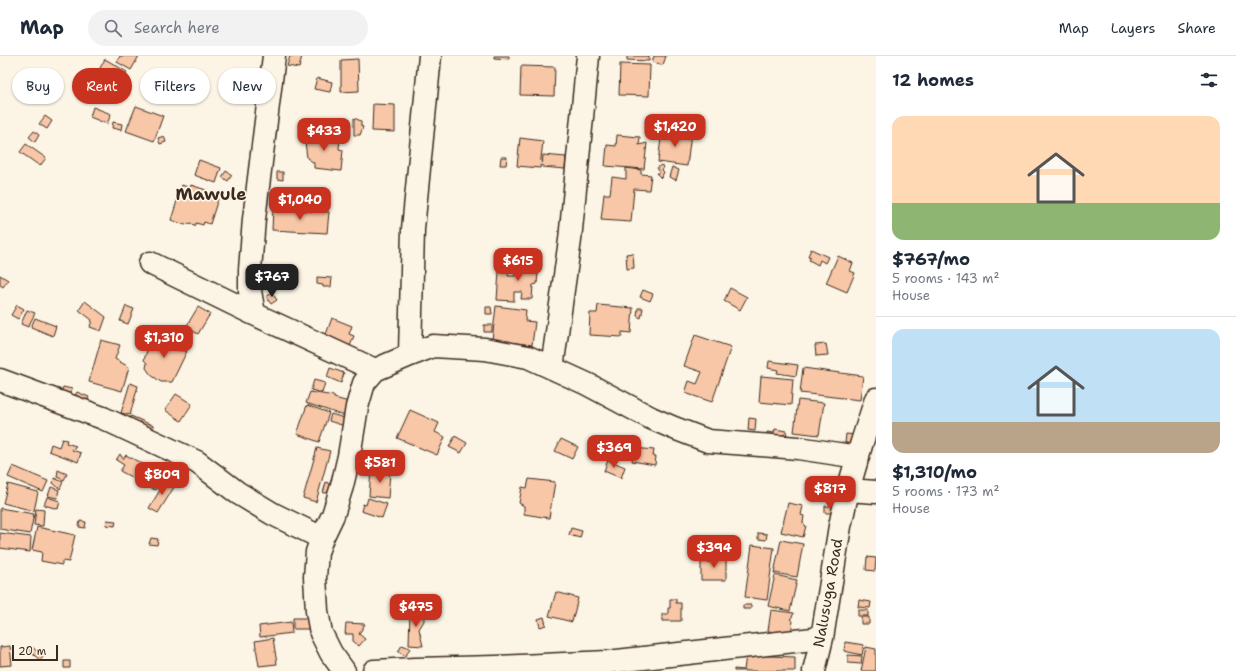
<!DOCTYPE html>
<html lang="en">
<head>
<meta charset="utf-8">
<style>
	body { margin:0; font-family:"Shantell Sans",sans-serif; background:#f2f2f3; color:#1f2937; height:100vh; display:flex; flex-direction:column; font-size:15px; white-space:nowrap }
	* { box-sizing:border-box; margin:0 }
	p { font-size:13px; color:#747a83 }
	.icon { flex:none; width:22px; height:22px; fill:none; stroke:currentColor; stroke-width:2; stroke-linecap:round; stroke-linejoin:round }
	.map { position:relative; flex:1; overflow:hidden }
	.drawer { display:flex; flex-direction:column; background:#fff; width:360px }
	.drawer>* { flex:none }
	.hud { position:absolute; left:12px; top:12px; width:380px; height:36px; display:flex; gap:8px }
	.scale { position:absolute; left:12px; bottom:10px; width:46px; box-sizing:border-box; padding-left:4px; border:2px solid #3b2a1e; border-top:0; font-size:11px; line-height:14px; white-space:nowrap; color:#3b2a1e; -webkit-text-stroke:3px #fcf5e5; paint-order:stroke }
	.price { position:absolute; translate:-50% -34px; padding:0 9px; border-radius:8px; background:#c8321e; color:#fff; font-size:13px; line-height:26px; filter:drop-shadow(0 1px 2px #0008) }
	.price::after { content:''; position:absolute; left:50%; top:24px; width:12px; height:9px; margin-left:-6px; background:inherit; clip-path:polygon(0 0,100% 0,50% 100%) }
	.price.selected { background:#222; color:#fff }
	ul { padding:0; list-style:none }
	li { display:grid; align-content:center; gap:8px; height:212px; padding:0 16px }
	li+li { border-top:1px solid #e0e1e3 }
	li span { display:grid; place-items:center; height:124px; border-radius:12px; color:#555 }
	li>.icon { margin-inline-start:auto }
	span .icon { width:72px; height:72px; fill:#fffc; stroke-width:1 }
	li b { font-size:17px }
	h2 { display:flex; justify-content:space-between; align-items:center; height:48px; padding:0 16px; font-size:17px }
	.tag { padding:0 14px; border-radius:18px; background:#fff; box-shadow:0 1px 3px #0004; font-size:14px; line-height:36px }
	.tag.selected { background:#c8321e; color:#fff }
	header { display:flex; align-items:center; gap:24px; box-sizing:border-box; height:56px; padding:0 20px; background:#fff; border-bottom:1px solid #e0e1e3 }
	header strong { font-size:19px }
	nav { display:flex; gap:22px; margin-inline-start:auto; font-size:14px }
	.search { width:280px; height:36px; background:#f2f2f3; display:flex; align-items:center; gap:10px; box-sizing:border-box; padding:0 14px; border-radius:22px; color:#747a83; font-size:15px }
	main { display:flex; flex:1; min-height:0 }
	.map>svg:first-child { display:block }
	.building { fill:#f8c7a7; stroke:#3b2a1e }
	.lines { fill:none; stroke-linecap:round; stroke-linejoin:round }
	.minor-casing { stroke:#3b2a1e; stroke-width:25 }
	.minor { stroke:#fcf5e5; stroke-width:22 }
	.labels { text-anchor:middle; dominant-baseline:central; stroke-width:3.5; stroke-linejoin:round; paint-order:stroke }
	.street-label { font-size:15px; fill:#3b2a1e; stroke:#fcf5e5 }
	.quarter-label { font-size:17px; font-weight:bold; fill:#3b2a1e; stroke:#fcf5e5 }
</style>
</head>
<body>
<header>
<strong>Map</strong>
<div class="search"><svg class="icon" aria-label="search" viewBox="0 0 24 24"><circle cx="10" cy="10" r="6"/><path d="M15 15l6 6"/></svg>Search here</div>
<nav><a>Map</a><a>Layers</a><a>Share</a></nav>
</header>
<main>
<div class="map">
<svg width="876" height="615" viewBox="0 0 876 615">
	<rect width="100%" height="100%" fill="#fcf5e5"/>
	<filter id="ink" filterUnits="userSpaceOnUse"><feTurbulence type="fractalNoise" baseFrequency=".025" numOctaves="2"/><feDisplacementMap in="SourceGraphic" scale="8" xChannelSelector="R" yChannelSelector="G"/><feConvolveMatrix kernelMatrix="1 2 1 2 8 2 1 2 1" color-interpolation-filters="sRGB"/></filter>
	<g filter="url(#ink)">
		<!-- building -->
		<path class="building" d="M120,0H139L131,14L117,6Z
			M290,0H302L299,12L287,10Z
			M494,0H509V3L494,2Z
			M627,0H649V5L627,4Z
			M654,0H666L663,9L652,6Z
			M105,3L127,16L116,33L95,21Z
			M358,3L359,35L341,36V4Z
			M620,8L650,9L649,40L619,39Z
			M521,10L555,11L554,40L520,39Z
			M317,22L332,26L330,36L314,33Z
			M373,48L395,49V76L372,75Z
			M136,50L163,60L154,85L126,75Z
			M93,51L111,58L107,68L90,61Z
			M45,60L52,65L47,73L39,68Z
			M354,62L361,65V70L363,71L360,79H354Z
			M113,66L122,68L121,74L112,72Z
			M662,74L691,77L687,110L658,106Z
			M34,75L39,79L35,86L29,81Z
			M304,78L340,82L339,93L343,94L341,115L314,112V107L307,102Z
			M617,79L640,81L639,89L647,87L644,113L605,110L607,89L616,90Z
			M164,80L166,86L160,88L158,82Z
			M520,82L543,85L540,112L517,110Z
			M26,88L46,102L40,110L20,96Z
			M543,99L566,101L565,113L542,111Z
			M501,101H507L506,109H500Z
			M199,104L221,112L216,127L194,119Z
			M661,109L664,111L662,114L664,116L661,122L657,118L659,115L657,112Z
			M672,111L679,114L676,124L669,121Z
			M626,112L641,114V118L651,119L649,134L634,133L631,166L601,164L604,138H610L612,121L626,123Z
			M226,115L232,119L228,125L222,121Z
			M277,116H283V124L277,123Z
			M182,129L190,132L191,129L206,134L205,138L218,143L210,168L204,166L203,169L196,167L195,171L191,167L185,169L171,164Z
			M273,153L329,156L327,177L272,174Z
			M811,193L828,201L825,207L820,204L818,209L809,204L811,201L808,200Z
			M633,197L634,212L627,213L626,198Z
			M838,200L853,207L850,215L855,217L847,236L826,227Z
			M525,205L539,206L537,228L533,229L532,243H521L522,236H514V245L497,244L499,215H509L508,220H515V209L524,210Z
			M0,219L8,224L3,231L0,229Z
			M317,221L332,222L331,231H323V229L317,228Z
			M730,232L747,241L740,254L724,245Z
			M643,234L653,238L650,245L640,241Z
			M272,237L277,244L271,248L266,241Z
			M85,245L106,261L101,275L90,271L92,264L79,254Z
			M17,249L24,253L18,263L11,259Z
			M598,249L633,252L631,277L622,276V281L589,279L590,257H597Z
			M126,250L134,253L128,268L120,265Z
			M496,250L526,254L525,265L535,266L532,289L492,284Z
			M198,251L210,258L198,278L186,271Z
			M486,251H491L492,258H486Z
			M638,252H643L641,262L637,260Z
			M27,254L35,257L28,271L21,268Z
			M35,262L56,270L53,280L31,271Z
			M332,262L352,270L349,278L354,280L350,290L325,281Z
			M484,269H492V276H484Z
			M695,279L731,291L712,346L685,337L689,325L697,328L702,316L684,310Z
			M151,282L162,285L170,283L180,289L177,294L187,295L172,326H161L151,319L146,312L147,307L144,304Z
			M101,284L120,289L115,303L129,311L122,335L89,326Z
			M826,288L828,299L816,300L815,289Z
			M769,305L798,309L796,320L777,317L778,314L768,312Z
			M330,312L344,317L341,327L327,321Z
			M803,312L863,320L860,344L800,337Z
			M761,320L793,323L791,349L759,346Z
			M314,324L325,327L322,337L311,334Z
			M130,327L138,330L130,359L121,357Z
			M63,331L72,333L69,341L61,338Z
			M77,336L89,341L86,347L74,342Z
			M310,336L334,340V342L357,348L354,363L306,347Z
			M176,338L192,348L181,365L165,354Z
			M798,344L824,347L819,379L794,376Z
			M307,349L329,357L319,386L297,378Z
			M410,354L439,367L435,376L445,381L437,399L397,382Z
			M331,358L354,365L351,372L329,365Z
			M131,360L154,370L151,377L128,366Z
			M749,362L756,363L755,375L748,374Z
			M775,373L786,375L787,379L784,378L783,381L767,379V376L774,377Z
			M846,378L856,379L852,388L845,387Z
			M455,380L467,387L461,397L449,391Z
			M62,383L67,384L66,387L76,390L72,394L81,397L78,406L49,395L51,388L59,391Z
			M561,383L578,391L572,403L555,395Z
			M317,392L330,395L316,446L303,442Z
			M634,392L654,394L653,400H656L655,409L632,405Z
			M120,398L123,403L126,399L148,411L141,424L145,426L151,415L163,421L155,434L120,415L124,409L116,404Z
			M608,404L625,411L621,422L604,415Z
			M13,410L48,425L43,436L8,421Z
			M58,414L67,418L64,424L57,421Z
			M371,414L390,416L388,442L369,440Z
			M54,422L63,426L60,433L53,427Z
			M167,423L176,428L158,457L149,452Z
			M529,423L555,426L549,462L524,458V450L519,447L522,431L527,432Z
			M331,424L334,425L336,436L323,437L326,426L330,428Z
			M8,428L38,436L34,455L3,447Z
			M51,431L59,434L57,442L48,440Z
			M47,441L60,445L58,453L44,449Z
			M368,442L387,448L382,462L361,455L363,448L366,449Z
			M788,447L803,450L801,459L804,460L803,467L806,470L803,481L781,476Z
			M825,450H835V457H825Z
			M0,452L34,458L30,478L0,473Z
			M36,453L44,454L43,470L34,469Z
			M107,464L116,465L115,470L106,469Z
			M80,465L86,466L85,472L79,471Z
			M37,471L75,479L69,506L62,505V509L41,505L42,496L32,494Z
			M571,472L582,475L580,482L569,479Z
			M0,477L31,481L30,496L0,492Z
			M758,477L767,478L766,484L758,483Z
			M151,482L158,483L157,489L149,488Z
			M781,484L803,488L797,521L774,517Z
			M711,485L719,487L718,493L709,491Z
			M752,489L774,492L767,544L745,541Z
			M710,500H726V524H701V506H710Z
			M867,501L876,502L875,515L866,514Z
			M775,519L797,524L790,555L768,550Z
			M556,536L578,542L572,566L549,560Z
			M670,543H676V547H681V565H662V558H668V552H670Z
			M859,544L871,546L870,552L858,551Z
			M743,549H751V553H743Z
			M771,554L794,557L792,561L790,563L793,565L791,578L768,575Z
			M858,554H868V560H858Z
			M410,555L424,556V565L419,573L423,590L409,589Z
			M544,561L546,569L540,571L538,563Z
			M861,561H869V568H861Z
			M293,562H313V573H293Z
			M291,566L292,577L260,581L259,570Z
			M346,567L365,568L359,578L365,583L359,590L353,585V578H345Z
			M273,582L277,608L259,610L255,585Z
			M845,586L864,589L862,599L844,595Z
			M402,589L410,592L406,600L398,596Z
			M10,590L12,609L0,610V591Z
			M32,591L43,600L40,604L29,595Z
			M866,591L876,593V615H861Z
			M746,599L795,601V615H734V613L744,614Z
			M848,599L862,600L861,608L848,607Z
			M64,605H70V612H64Z"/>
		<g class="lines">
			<!-- minor casing -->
			<g class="minor-casing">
				<path id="minor" d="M150,207L254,258L375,314
					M254,258L250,235V214L254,163L274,0
					M410,299L413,173L430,0
					M552,312L570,184L588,0
					M0,324L103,362L197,406L238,437L273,458L322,482
					M848,434L876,436
					M344,615L331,597L321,577L317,555L315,521L317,496L322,482L333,459L342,430L349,400L357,351L364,327L375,314L410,299L433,290L485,293L528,301L587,328L651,362L674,372L708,385L798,392L858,401
					M374,615L415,613L496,611L608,606L822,582
					M814,615L822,582L840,470L848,434L862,386L876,343"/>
			</g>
			<!-- minor -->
			<use href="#minor" class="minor"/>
		</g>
	</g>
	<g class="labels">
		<!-- street labels -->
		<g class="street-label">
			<text transform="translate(828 537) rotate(-80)">Nalusuga Road</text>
		</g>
		<!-- quarter labels -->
		<g class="quarter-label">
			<text x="211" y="138">Mawule</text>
		</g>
	</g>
</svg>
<div class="scale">20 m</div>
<b class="price" style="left:675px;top:92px">$1,420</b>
<b class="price" style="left:324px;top:96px">$433</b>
<b class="price" style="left:300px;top:165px">$1,040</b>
<b class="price" style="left:518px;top:226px">$615</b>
<b class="price selected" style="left:272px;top:242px">$767</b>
<b class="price" style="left:164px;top:303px">$1,310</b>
<b class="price" style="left:614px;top:413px">$369</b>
<b class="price" style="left:380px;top:428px">$581</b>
<b class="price" style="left:162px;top:440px">$809</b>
<b class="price" style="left:830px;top:454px">$817</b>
<b class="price" style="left:714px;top:513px">$394</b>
<b class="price" style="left:416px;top:572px">$475</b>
<div class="hud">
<a class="tag">Buy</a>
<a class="tag selected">Rent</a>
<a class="tag">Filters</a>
<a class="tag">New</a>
</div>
</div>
<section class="drawer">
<h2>12 homes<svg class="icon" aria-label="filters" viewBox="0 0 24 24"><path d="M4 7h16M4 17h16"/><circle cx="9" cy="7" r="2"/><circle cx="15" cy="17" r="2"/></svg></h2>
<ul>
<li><span style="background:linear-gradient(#ffd9b3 70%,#8fb573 0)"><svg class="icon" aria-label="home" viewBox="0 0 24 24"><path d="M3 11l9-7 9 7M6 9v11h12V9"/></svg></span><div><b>$767/mo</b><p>5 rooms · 143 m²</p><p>House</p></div></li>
<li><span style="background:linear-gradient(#bfe0f5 75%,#b9a48a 0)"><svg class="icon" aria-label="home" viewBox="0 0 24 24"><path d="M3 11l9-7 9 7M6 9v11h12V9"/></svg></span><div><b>$1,310/mo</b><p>5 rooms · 173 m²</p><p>House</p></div></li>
</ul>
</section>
</main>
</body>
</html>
